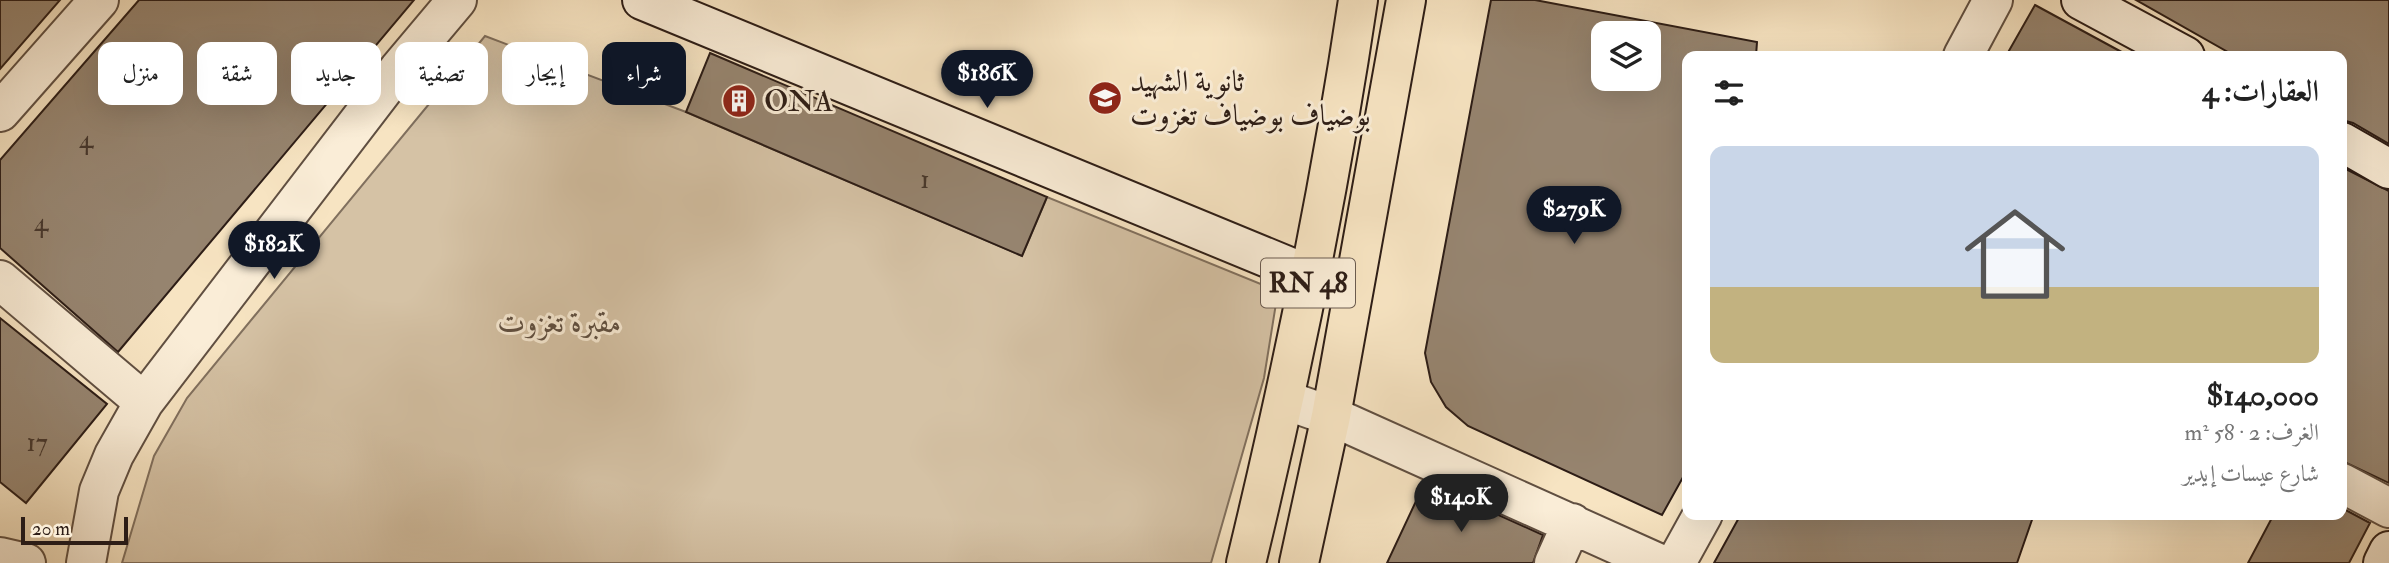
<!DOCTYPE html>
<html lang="ar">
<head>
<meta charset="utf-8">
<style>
	body { margin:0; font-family:"IM FELL Double Pica",Amiri,serif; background:#f6f6f6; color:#222; direction:rtl; height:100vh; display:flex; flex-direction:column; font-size:26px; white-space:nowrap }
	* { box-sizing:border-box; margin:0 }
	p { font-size:23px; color:#767676 }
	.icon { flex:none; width:38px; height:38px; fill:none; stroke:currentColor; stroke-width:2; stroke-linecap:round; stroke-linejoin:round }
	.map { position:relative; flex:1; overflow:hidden; direction:ltr }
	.panel { position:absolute; left:1682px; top:51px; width:665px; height:469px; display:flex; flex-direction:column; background:#fff; border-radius:14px; box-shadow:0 7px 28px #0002; direction:rtl }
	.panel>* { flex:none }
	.top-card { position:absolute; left:21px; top:42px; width:665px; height:63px; direction:rtl; display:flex; gap:14px }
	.buttons { position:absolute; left:1591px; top:21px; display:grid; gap:14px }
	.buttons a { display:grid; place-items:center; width:70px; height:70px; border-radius:14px; background:#fff; box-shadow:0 7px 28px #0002; font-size:35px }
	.scale { position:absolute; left:21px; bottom:18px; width:107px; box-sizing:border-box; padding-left:7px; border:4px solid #2d1d16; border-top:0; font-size:19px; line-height:24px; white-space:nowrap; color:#2d1d16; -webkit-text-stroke:5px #faedd7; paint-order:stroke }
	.price { position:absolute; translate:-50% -60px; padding:0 16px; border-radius:24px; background:#111827; color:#fff; font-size:23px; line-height:46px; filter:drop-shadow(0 2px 4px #0008) }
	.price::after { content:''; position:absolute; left:50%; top:42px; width:21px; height:16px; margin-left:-10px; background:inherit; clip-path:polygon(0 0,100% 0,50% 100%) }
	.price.active { background:#222; color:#fff }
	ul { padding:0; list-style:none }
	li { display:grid; align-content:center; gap:14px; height:371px; padding:0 28px }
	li+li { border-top:2px solid #e0e0e0 }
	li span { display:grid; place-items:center; height:217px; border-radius:14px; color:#555 }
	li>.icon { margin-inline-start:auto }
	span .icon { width:126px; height:126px; fill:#fffc; stroke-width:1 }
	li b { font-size:30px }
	h2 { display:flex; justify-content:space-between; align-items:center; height:84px; padding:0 28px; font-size:30px }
	.chip { padding:0 24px; border-radius:14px; background:#fff; box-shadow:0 7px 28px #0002; font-size:24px; line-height:63px }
	.chip.active { background:#111827; color:#fff }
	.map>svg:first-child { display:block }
	.green { fill:#d5c2a5; stroke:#81705e; stroke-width:2 }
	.building { fill:#96846f; stroke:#2d1d16; stroke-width:2; fill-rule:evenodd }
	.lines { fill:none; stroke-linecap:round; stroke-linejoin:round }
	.street-casing { stroke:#604f41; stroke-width:42 }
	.secondary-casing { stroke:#2d1d16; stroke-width:42 }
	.highway-casing { stroke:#2d1d16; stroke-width:42 }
	.street { stroke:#faedd7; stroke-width:38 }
	.secondary { stroke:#faedd7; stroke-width:38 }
	.highway { stroke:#f7e4c2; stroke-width:38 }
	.labels { text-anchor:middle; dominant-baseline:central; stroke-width:6; stroke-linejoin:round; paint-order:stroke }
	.number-label { font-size:26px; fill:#47372c }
	.shield { fill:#faedd7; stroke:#6a5b50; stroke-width:2 }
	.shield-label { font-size:28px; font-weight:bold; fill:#2d1d16 }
	.poi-label { font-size:30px; fill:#2d1d16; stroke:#faedd7; text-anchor:start }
	.park-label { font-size:30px; font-style:italic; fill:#5f4f41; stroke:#faedd7 }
</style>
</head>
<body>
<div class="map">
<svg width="2389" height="563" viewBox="0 0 2389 563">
	<rect width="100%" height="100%" fill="#f7e4c2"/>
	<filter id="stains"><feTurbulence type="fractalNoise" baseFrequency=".00286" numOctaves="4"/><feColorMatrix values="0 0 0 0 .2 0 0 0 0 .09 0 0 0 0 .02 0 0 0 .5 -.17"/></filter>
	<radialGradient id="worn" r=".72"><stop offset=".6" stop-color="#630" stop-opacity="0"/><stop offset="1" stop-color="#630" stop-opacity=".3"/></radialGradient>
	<!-- green -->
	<path class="green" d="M485,36L686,112L1022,256L1047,197L1278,291L1264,378L1211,563H122L154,456L187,398Z"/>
	<!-- building -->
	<path class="building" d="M0,0H60L0,69Z
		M139,0H414L118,352L0,248V160Z
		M1491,0H1535L1757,42L1756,56H1687V470L1662,515L1468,426L1446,407L1431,382L1425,353ZM1603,33H1648V79H1603Z
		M2136,0H2389V144L2353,123L2342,120V56H2235Z
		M2035,5L2129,56H2006Z
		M710,53L1047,197L1022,256L686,112Z
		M2342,167L2389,191V483L2342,461Z
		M0,318L107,404L26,503L0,482Z
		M1425,482L1543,535L1533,563H1387Z
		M2342,508L2370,523L2349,563H2248L2274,514H2342Z
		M1741,514H2034L2017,563H1714Z"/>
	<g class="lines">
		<!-- street casing -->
		<g class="street-casing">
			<path id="street" d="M1963,56L1993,0
				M0,112L99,0
				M0,280L144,402
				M1285,400L1331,416L1658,563
				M2342,483L2389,508
				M0,557L26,563
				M86,563L99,491L114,455L144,402L399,69L457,0
				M1554,563L1572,523
				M1676,563L1703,514"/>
		</g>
		<!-- secondary casing -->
		<g class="secondary-casing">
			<path id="secondary" d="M642,0L1309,275
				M2081,0L2185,56
				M2342,142L2389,169
				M2383,563L2389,551"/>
		</g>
		<!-- highway casing -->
		<g class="highway-casing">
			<path id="highway" d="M1246,563C1291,377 1330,189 1358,0
				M1299,563L1331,416L1406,0"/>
		</g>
		<!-- street -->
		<use href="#street" class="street"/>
		<!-- secondary -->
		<use href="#secondary" class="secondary"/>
		<!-- highway -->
		<use href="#highway" class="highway"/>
	</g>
	<!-- icons -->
	<defs>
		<g id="school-disc" transform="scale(1.75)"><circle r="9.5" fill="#8f2418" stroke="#faedd7"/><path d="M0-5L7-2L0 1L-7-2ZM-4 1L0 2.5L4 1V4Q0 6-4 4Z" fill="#fff"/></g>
		<g id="building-disc" transform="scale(1.75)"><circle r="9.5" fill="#8f2418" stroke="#faedd7"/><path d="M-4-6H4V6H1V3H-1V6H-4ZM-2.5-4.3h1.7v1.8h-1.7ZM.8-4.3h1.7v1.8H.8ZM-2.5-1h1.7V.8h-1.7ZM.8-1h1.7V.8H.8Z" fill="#fff"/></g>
	</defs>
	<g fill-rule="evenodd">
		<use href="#school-disc" x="1105" y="98"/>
		<use href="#building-disc" x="739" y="101"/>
	</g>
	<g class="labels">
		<!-- number labels -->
		<g class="number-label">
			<text x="86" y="140">4</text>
			<text x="925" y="180">1</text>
			<text x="41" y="223">4</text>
			<text x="37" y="443">17</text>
		</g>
		<!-- shield labels -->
		<rect class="shield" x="1261" y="258.5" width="94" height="49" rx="5"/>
		<g class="shield-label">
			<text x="1308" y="283">RN 48</text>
		</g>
		<!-- poi labels -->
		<g class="poi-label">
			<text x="1130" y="81">ثانوية الشهيد<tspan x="1130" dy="34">بوضياف بوضياف تغزوت</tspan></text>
			<text x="764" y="101">ONA</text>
		</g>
		<!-- park labels -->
		<g class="park-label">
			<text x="560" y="322">مقبرة تغزوت</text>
		</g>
	</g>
	<rect width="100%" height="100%" filter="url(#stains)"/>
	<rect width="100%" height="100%" fill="url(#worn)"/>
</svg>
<div class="buttons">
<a><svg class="icon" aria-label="layers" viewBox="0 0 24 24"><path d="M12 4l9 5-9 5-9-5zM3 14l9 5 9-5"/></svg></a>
</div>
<div class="scale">20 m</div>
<b class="price" style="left:987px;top:110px">$186K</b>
<b class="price" style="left:1574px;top:246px">$279K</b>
<b class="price" style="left:274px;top:281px">$182K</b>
<b class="price active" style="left:1461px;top:534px">$140K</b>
<div class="top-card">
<a class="chip active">شراء</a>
<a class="chip">إيجار</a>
<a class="chip">تصفية</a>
<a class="chip">جديد</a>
<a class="chip">شقة</a>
<a class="chip">منزل</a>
</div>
<section class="panel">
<h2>العقارات: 4<svg class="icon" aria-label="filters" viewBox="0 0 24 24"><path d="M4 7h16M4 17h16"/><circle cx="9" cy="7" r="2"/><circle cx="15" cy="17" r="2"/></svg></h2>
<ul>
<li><span style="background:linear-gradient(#c9d6e8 65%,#c2b280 0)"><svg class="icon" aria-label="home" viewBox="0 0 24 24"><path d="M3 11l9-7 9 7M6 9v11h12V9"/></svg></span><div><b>$140,000</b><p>الغرف: 2 · 58 m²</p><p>شارع عيسات إيدير</p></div></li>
</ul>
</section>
</div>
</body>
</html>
